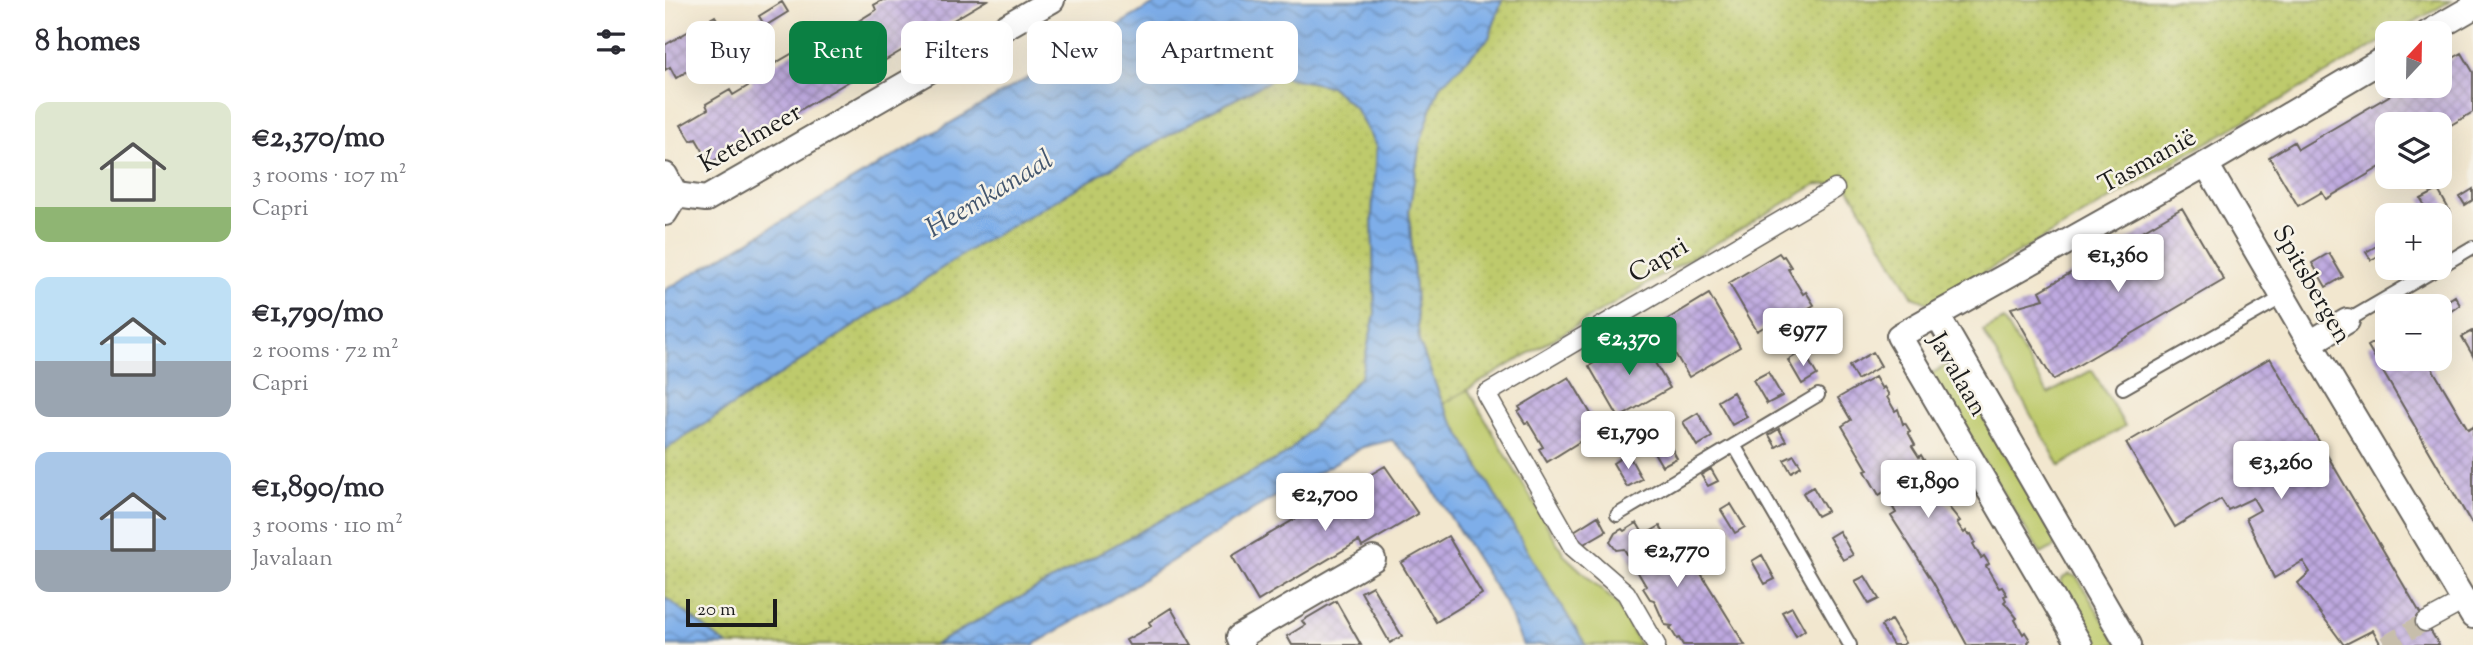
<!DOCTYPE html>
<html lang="en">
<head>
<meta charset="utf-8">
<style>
	body { margin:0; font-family:"Sorts Mill Goudy",serif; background:#f7f7f7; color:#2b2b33; height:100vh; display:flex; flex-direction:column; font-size:26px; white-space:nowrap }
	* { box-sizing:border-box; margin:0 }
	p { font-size:23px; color:#7c7c81 }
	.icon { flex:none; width:38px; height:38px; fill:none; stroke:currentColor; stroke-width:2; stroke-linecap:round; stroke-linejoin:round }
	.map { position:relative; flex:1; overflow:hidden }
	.side { display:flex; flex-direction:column; background:#fff; width:665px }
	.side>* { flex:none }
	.banner { position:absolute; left:21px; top:21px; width:665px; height:63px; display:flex; gap:14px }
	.needle { width:46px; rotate:22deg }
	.controls { position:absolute; left:1710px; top:21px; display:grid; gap:14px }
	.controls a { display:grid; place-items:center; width:77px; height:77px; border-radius:14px; background:#fff; box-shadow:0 7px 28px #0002; font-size:35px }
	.scale { position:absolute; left:21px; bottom:18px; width:91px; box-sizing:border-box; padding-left:7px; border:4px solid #1c1c1c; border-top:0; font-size:19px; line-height:24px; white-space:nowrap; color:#1c1c1c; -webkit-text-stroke:5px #f7f3e8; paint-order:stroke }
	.price { position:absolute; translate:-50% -60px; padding:0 16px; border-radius:7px; background:#fff; color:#222; font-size:23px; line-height:46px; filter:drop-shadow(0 2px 4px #0008) }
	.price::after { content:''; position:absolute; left:50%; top:42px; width:21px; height:16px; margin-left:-10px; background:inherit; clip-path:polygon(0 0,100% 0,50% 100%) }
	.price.current { background:#0b8043; color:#fff }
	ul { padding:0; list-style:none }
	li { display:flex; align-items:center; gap:21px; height:175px; padding:0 35px }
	li span { display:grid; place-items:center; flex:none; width:196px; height:140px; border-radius:14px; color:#555 }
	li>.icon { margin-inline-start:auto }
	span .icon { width:84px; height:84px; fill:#fffc; stroke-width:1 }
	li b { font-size:30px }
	h2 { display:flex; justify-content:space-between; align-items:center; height:84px; padding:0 35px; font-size:30px }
	.chip { padding:0 24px; border-radius:14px; background:#fff; box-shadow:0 7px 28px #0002; font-size:24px; line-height:63px }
	.chip.current { background:#0b8043; color:#fff }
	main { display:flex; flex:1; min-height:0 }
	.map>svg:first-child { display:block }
	.grass { fill:#beca6c; stroke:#6d7344; stroke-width:2 }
	.park { fill:url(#park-dots); stroke:#6d7344; stroke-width:2 }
	.water { fill:url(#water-waves); stroke:#4d6582; stroke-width:2 }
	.building { fill:url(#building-cross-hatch) }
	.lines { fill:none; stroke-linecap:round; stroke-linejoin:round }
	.pedestrian-tunnel { stroke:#c7beab; stroke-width:18; stroke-dasharray:18 9; stroke-linecap:butt }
	.service-casing { stroke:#67635b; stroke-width:16 }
	.pedestrian-casing { stroke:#67635b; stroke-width:21 }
	.minor-casing { stroke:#67635b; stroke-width:28 }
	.service { stroke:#fff; stroke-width:12 }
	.pedestrian { stroke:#fff; stroke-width:18 }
	.minor { stroke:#fff; stroke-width:24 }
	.labels { text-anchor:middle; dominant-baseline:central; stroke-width:5; stroke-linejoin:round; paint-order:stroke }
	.street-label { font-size:26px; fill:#1c1c1c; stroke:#f7f3e8 }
	.water-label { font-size:28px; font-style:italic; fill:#43566e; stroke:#f7f3e8 }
</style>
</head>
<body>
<main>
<section class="side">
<h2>8 homes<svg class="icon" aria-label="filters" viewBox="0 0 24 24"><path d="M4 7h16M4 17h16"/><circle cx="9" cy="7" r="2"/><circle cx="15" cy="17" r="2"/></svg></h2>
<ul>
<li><span style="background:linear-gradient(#dfe7d0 75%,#8fb573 0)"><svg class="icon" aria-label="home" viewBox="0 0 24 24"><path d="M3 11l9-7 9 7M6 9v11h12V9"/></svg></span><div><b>€2,370/mo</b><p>3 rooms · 107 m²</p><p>Capri</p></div></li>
<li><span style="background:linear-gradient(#bfe0f5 60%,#9aa5b1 0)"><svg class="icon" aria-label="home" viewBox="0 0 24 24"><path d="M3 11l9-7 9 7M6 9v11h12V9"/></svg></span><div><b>€1,790/mo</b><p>2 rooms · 72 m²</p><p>Capri</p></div></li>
<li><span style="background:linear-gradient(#a9c7e8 70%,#9aa5b1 0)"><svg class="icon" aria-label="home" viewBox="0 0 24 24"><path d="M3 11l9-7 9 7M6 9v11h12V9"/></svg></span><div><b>€1,890/mo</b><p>3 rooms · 110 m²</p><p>Javalaan</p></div></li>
</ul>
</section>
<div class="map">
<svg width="1808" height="645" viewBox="0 0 1808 645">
	<defs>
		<pattern id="park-dots" width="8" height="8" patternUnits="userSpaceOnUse" patternTransform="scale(1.75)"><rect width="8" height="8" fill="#beca6c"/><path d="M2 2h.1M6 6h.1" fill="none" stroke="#a3ad5d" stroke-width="1.8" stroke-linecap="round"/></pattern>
		<pattern id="water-waves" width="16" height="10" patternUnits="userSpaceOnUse" patternTransform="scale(1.75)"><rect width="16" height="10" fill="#7eaee9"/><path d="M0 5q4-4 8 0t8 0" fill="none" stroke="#668dbc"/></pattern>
		<pattern id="building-cross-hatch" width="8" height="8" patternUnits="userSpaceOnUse" patternTransform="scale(1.75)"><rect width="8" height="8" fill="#bea9e0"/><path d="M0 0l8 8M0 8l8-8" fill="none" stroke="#9a89b5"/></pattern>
	</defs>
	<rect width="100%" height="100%" fill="#f7f3e8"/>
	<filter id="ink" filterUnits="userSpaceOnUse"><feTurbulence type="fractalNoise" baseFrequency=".0143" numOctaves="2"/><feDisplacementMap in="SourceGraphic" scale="14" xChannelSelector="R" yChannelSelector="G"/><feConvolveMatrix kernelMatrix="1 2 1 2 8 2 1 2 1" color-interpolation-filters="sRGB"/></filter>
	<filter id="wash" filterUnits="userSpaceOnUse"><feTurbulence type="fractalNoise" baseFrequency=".00686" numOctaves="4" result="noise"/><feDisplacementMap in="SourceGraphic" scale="28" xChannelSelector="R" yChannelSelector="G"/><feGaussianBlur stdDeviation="1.57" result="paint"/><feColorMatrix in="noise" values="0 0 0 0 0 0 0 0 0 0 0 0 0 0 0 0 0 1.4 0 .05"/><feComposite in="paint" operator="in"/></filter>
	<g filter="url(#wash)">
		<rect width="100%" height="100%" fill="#f2e7cf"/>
		<!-- grass -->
		<path class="grass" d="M800,181L811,385L803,390L900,556L951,603L975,645H921L867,559L778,404Z
			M1339,320L1383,394L1427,370L1460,426L1395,466L1318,331Z
			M1286,363L1391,541L1389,547L1376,554L1265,374Z
			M1404,574L1412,577L1453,645H1424L1395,593L1396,579Z"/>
		<!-- park -->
		<path class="park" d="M837,0H1787L1730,33H1722V38L1265,304L1248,297L1182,185L1152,184L778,404L754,341L744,212L755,143L774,87L824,38Z
			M614,76L665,86L690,108L711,146L707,217L710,314L696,376L622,454L523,505L269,645H62L0,597V450L309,247L534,118Z"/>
		<!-- water -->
		<path class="water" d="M496,0H837L824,38L774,87L755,143L744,212L754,341L778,404L867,559L921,645H858L839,602L753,466L727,440L698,447L589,509L442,602L368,645H269L523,505L622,454L696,376L710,314L707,217L711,146L690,108L665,86L614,76L534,118L309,247L0,450V290Z
			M0,597L62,645H0Z"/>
		<g id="blocks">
			<!-- building -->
			<path class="building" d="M218,0H322L214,64L211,59L205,62L200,66L203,70L45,163L31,139L26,141L16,125L43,109L41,104L65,90L68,95L88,83L85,78L176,25L182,34L193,28L190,23L211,10L209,5Z
				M117,2L123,12L100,26L94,16Z
				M50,16L61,35L73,28L79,38L55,52L50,42L28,54L34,64L11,78L5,67L0,70V45Z
				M1797,53L1808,72V112L1774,132V124H1722V163L1661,199L1657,192L1633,206L1604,157L1629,142L1633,149L1741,86H1774V66Z
				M1808,189V200L1800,205L1795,197Z
				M1773,190L1786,213L1774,220V215H1765L1756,199Z
				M1517,208L1559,280L1388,380L1346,308L1379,299L1375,291Z
				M1722,240V251L1706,260L1701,252Z
				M1114,253L1117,257L1119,256L1126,267L1123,269L1138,294L1141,292L1149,305L1120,322L1116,317L1092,331L1064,283Z
				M1664,253L1678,277L1661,287L1647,263Z
				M1044,294L1075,347L1024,377L993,325Z
				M1790,296L1795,305L1783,313L1777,304Z
				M1808,331V356L1797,337Z
				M1722,335V359H1775L1777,362L1767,368L1803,429L1808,426V526L1703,346Z
				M974,336L1005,388L954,418L924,366Z
				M1138,351L1152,375L1137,384L1123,360Z
				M1208,352L1216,366L1192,380L1184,366Z
				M1605,358L1774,645H1716L1708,630L1679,645L1633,583L1645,572L1638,561L1609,578L1581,518L1595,510L1588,498L1563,510L1556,499L1510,527L1461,443Z
				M1103,372L1117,396L1102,404L1088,380Z
				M904,377L935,429L882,462L874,449L878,447L863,422L860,423L853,412L856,410L854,407Z
				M1210,377L1217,389L1219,387L1224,395L1222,397L1230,411L1233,409L1238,424L1240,423L1245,431L1243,432L1250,445L1247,446L1254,457L1256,455L1261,463L1259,465L1262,470L1264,469L1269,477L1266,478L1275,492L1277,491L1282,499L1279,501L1295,521L1292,523L1299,533L1301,531L1303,535L1306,534L1310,542L1308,544L1316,558L1319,556L1324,564L1321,566L1334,588L1337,587L1342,595L1339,596L1341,600L1339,602L1352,618L1350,620L1358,634L1360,632L1365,640L1363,642L1364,645H1302L1268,582L1226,516L1231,513L1219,492L1214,495L1200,471L1203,470L1177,426L1186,420L1173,398Z
				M1068,392L1082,417L1067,425L1053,401Z
				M1033,413L1047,437L1032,446L1018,422Z
				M1114,429L1121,441L1111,447L1104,435Z
				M998,433L1012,458L997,466L983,442Z
				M963,454L977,479L962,487L948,463Z
				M1129,455L1136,466L1126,472L1119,460Z
				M720,466L753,514L697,547L694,541L593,601L567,556Z
				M1046,469L1053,481L1043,486L1036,475Z
				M1148,487L1162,511L1152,516L1138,493Z
				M1066,504L1080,527L1070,533L1056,510Z
				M933,516L941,531L917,545L909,531Z
				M972,523L979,535L995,526L1010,552L1019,546L1080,645H1018L1014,638L1012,639L1005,628L1007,626L1000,625L989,600L985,599L978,588L981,586L959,549L951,550L945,542L950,533L957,529L959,531Z
				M1174,531L1188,555L1178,560L1164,537Z
				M783,536L817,594L771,622L736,563Z
				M1097,555L1110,579L1100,584L1087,561Z
				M1200,576L1214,599L1204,604L1190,581Z
				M707,586L737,636L725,643L696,592Z
				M671,601L696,645H627L622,636L640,625L637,621Z
				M1127,607L1140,630L1131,636L1117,612Z
				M506,608L527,645H464L461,640L486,626L484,622Z
				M1226,620L1240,643L1237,645H1228L1216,626Z"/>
		</g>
	</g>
	<g filter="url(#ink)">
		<use href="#blocks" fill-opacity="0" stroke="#67635b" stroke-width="2"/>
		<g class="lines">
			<!-- pedestrian-tunnel -->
			<path class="pedestrian-tunnel" d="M1720,645L1760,622"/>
			<!-- service casing -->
			<g class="service-casing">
				<path id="service" d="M1774,267L1808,247
					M1682,321L1773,268
					M1458,388L1618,297
					M1069,445L1185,645
					M952,515L1153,395"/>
			</g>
			<!-- pedestrian casing -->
			<g class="pedestrian-casing">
				<path id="pedestrian" d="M1760,622L1799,601
					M991,645L961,593L908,547L821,394L1170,189"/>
			</g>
			<!-- minor casing -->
			<g class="minor-casing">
				<path id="minor" d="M1763,33L1808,7
					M1541,164L1645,343L1808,616
					M0,175L11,195
					M0,213L11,195L41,199L387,0
					M1272,315L1463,645
					M1645,343L1682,321
					M577,645L574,637L708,559
					M1415,645L1234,336L1541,164L1722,57"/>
			</g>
			<!-- service -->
			<use href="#service" class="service"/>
			<!-- pedestrian -->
			<use href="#pedestrian" class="pedestrian"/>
			<!-- minor -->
			<use href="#minor" class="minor"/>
		</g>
	</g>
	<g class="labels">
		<!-- street labels -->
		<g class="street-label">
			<text transform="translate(86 139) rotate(-30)">Ketelmeer</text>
			<text transform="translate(1483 162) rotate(-29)">Tasmanië</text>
			<text transform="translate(994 261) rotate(-31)">Capri</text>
			<text transform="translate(1646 285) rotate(60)">Spitsbergen</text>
			<text transform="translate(1292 375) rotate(60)">Javalaan</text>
		</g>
		<!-- water labels -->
		<g class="water-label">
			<text transform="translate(325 195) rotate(-31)">Heemkanaal</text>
		</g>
	</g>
</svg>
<div class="controls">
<a><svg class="needle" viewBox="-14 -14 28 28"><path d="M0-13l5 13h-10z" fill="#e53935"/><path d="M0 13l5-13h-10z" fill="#7c7c81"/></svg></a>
<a><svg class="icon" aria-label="layers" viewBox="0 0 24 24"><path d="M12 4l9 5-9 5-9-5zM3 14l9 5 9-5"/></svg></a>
<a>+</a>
<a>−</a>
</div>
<div class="scale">20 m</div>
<b class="price" style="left:1453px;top:294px">€1,360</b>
<b class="price" style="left:1138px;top:368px">€977</b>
<b class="price current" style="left:964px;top:377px">€2,370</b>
<b class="price" style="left:963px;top:471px">€1,790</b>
<b class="price" style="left:1616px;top:501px">€3,260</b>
<b class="price" style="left:1263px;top:520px">€1,890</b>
<b class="price" style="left:660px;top:533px">€2,700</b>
<b class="price" style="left:1012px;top:589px">€2,770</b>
<div class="banner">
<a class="chip">Buy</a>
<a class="chip current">Rent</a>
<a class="chip">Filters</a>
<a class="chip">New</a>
<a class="chip">Apartment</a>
</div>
</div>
</main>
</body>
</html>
